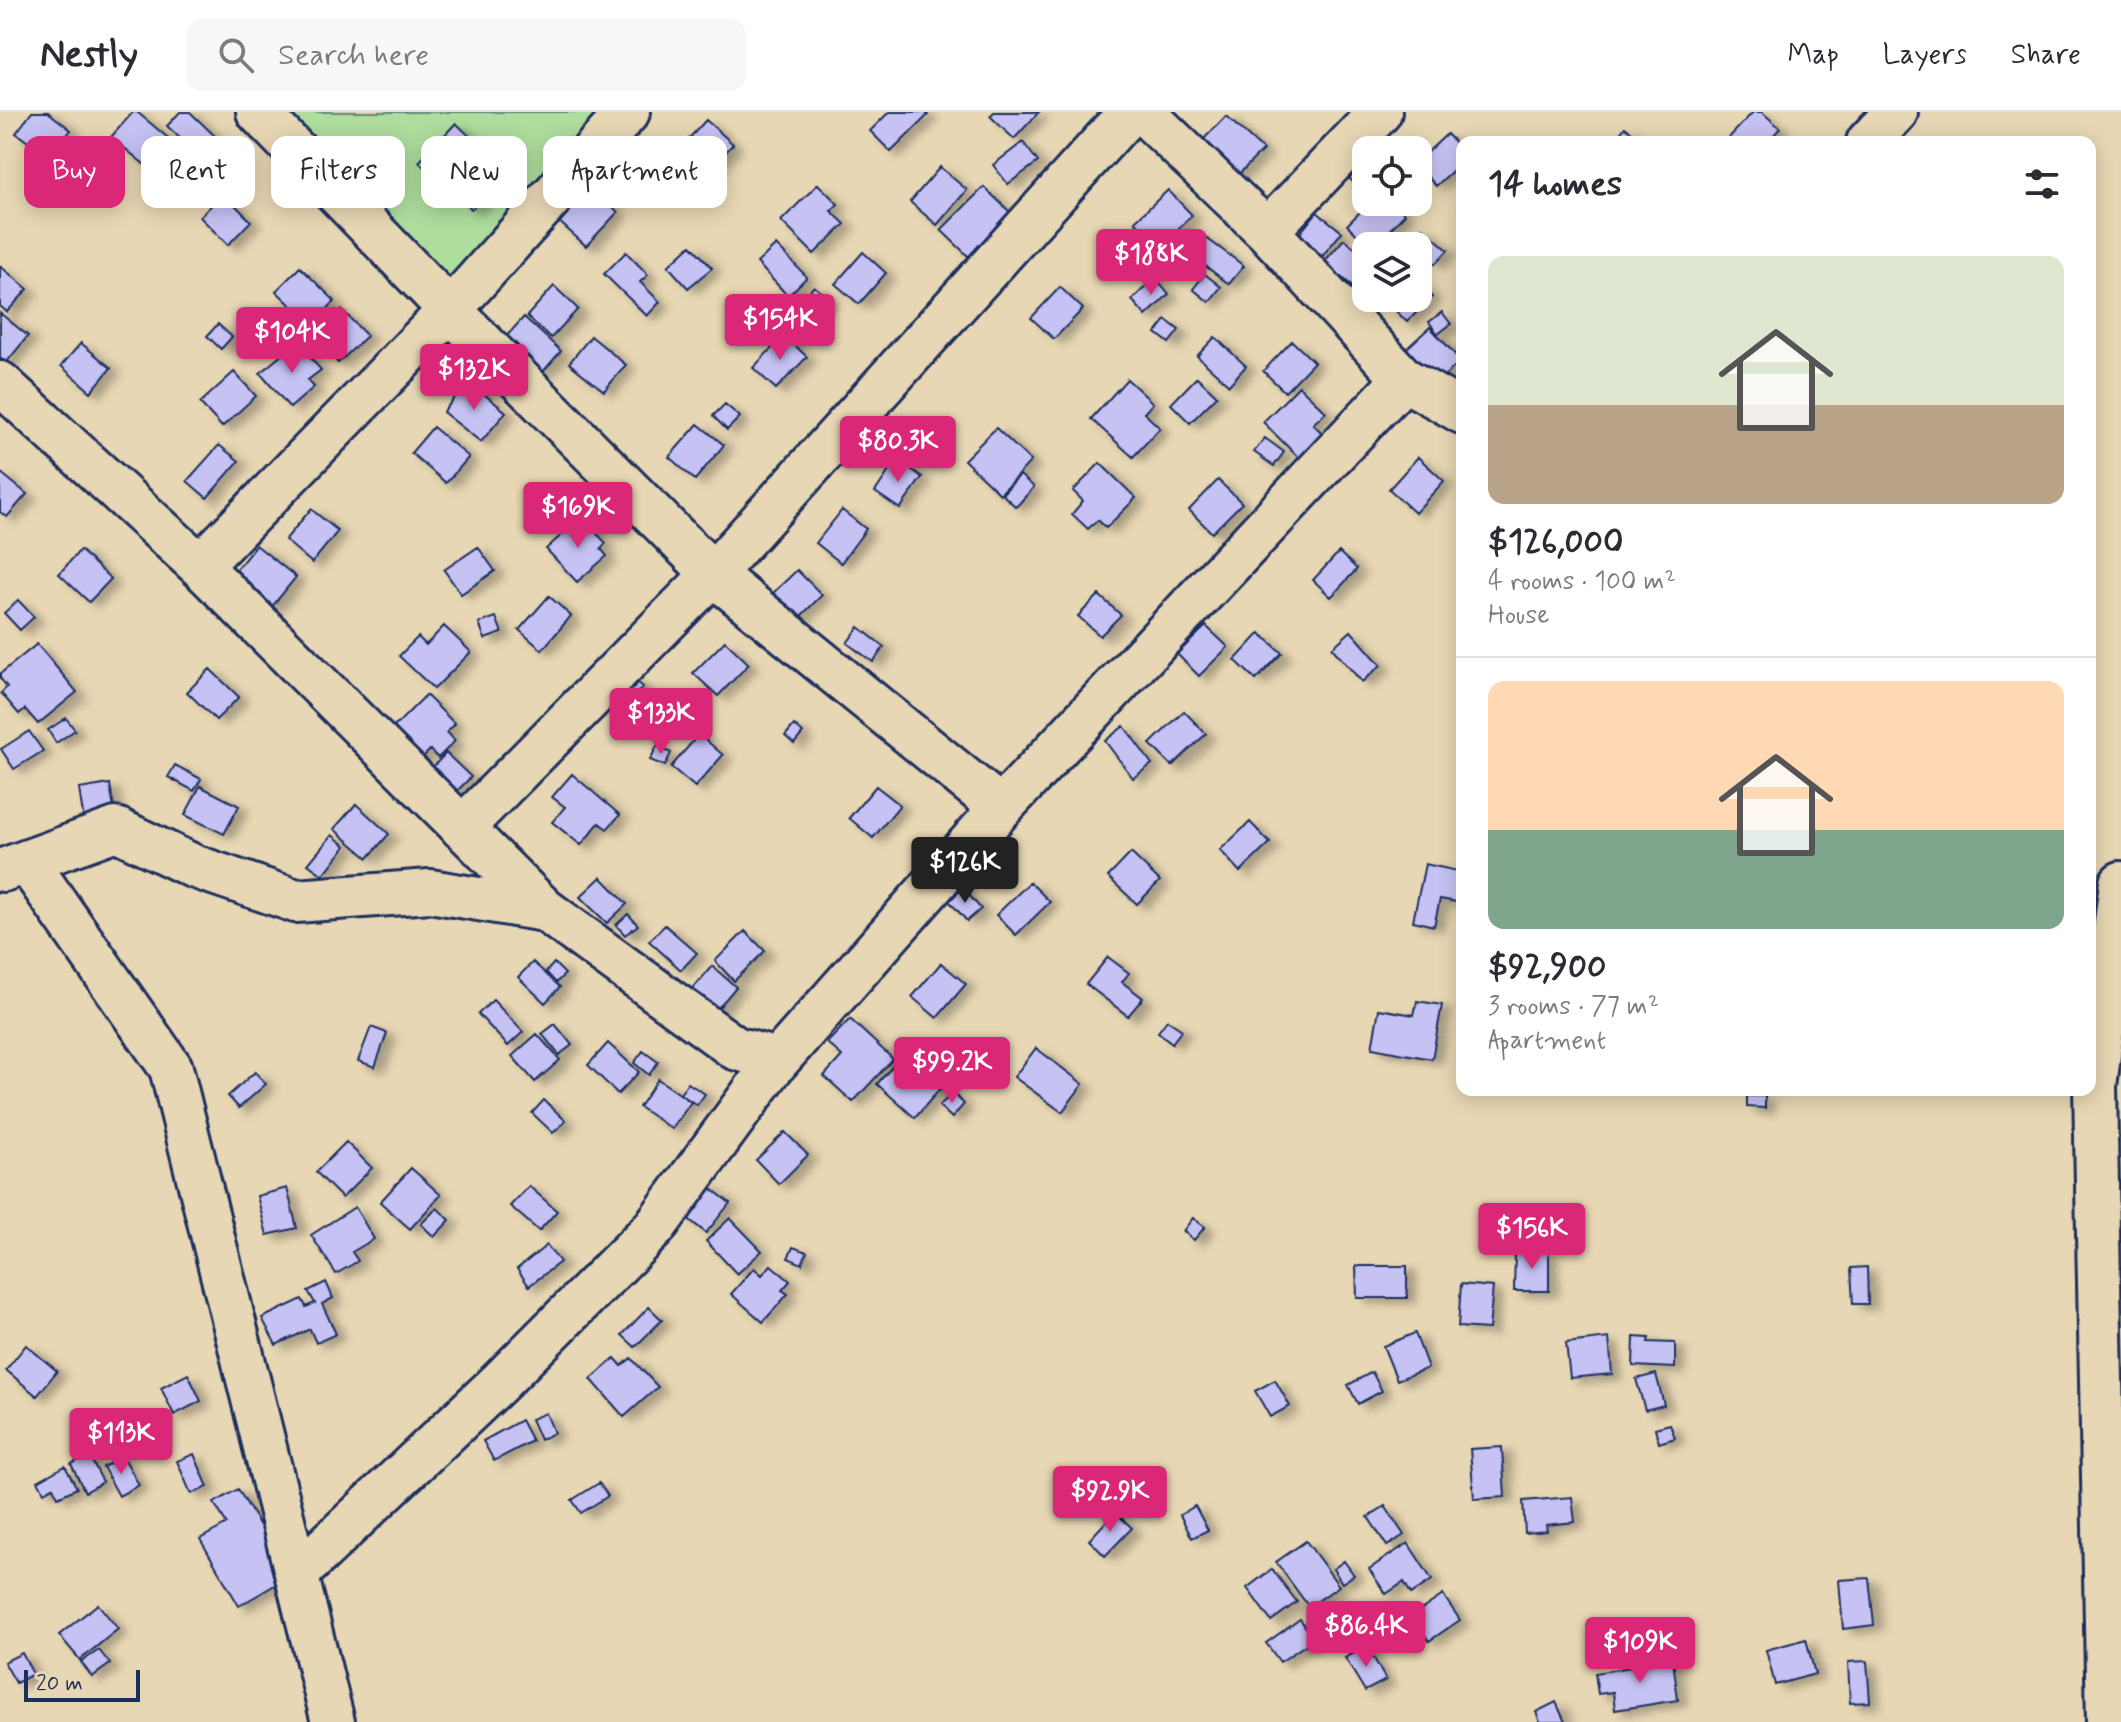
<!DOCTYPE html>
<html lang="en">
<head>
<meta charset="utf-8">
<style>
	body { margin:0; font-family:Mynerve,sans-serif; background:#f7f7f7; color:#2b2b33; height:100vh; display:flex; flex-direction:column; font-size:30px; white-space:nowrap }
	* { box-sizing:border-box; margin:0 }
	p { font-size:26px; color:#7c7c81 }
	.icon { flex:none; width:44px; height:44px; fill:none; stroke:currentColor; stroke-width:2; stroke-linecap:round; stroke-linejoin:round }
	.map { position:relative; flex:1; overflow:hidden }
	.panel { position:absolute; left:1456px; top:24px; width:640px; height:960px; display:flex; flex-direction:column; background:#fff; border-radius:16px; box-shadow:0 4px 20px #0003 }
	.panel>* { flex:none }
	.hud { position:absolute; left:24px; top:24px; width:760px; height:72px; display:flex; gap:16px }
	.tools { position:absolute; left:1352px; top:24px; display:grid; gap:16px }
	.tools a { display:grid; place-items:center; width:80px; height:80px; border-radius:16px; background:#fff; box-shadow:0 4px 20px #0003; font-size:40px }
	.scale { position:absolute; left:24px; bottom:20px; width:116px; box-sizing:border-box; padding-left:8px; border:4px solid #1b2f5e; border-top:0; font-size:22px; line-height:28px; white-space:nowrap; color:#1b2f5e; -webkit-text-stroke:6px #e8d7b4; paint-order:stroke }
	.price { position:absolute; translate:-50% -68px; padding:0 18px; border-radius:8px; background:#db2777; color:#fff; font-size:26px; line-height:52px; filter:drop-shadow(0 2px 4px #0008) }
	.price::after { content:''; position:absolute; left:50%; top:48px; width:24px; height:18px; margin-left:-12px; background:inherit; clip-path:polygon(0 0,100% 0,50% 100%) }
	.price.on { background:#222; color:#fff }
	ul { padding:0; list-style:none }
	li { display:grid; align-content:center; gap:16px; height:424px; padding:0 32px }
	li+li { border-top:2px solid #e1e1e2 }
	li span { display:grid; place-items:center; height:248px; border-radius:16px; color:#555 }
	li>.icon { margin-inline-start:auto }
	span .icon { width:144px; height:144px; fill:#fffc; stroke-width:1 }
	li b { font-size:34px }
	h2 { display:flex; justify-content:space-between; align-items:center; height:96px; padding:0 32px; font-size:34px }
	.tag { padding:0 28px; border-radius:16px; background:#fff; box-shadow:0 4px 20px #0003; font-size:28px; line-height:72px }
	.tag.on { background:#db2777; color:#fff }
	header { display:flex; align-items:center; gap:48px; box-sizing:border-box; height:112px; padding:0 40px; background:#fff; border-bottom:2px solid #e1e1e2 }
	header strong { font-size:38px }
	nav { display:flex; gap:44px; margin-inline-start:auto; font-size:28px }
	.search { width:560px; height:72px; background:#f7f7f7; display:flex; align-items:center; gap:20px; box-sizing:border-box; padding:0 28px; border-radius:16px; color:#7c7c81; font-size:30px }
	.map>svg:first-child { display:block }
	.green { fill:#aedd9d; stroke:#64867e; stroke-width:2 }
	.building { fill:#c6c2f4; stroke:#1b2f5e; stroke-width:2; filter:url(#shadow) }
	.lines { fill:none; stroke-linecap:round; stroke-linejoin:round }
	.street-casing { stroke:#1b2f5e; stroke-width:48 }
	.street { stroke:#e8d7b4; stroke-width:42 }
</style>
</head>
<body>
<header>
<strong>Nestly</strong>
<div class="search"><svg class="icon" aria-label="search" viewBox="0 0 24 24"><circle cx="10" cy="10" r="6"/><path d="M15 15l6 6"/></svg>Search here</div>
<nav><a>Map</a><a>Layers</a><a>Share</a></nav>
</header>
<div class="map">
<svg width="2121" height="1610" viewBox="0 0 2121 1610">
	<defs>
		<filter id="shadow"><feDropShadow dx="9" dy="5" stdDeviation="4" flood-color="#0004"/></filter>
	</defs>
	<rect width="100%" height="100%" fill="#e8d7b4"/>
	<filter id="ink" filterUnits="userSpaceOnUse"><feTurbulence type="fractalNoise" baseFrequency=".0125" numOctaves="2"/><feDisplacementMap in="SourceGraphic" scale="16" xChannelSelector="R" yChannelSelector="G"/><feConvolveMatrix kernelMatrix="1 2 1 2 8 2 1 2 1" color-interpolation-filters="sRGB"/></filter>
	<g filter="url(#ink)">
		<!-- green -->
		<path class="green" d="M258,0H628L450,198Z"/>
		<!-- building -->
		<path class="building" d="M32,0H48L71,18L55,38L42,28L36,36L16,21Z
			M133,0H137L173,30L150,57L111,25Z
			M180,0H190L218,27L200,45L167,14Z
			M889,0H925L928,3L891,40L870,19Z
			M994,0H1039L1014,27L990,4Z
			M1753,0H1762L1780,16L1768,30H1725Z
			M1226,4L1263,38L1237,64L1201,30Z
			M706,8L733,32L711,57L683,33Z
			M456,11L485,39L447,78L419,50Z
			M1625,15L1646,30H1614Z
			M1447,22L1462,38V50L1436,74L1418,54V49Z
			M1023,30L1038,50L1008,72L993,53Z
			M1363,52L1366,55V83L1349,66Z
			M940,55L967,78L937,113L910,90Z
			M588,72L618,100L586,134L556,107Z
			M818,72L838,92L831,99L845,112L814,142L781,109Z
			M471,75L483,88L471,97L460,84Z
			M984,75L1012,102L969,145L941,118Z
			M1168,78L1192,103L1160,135L1135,109Z
			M223,81L251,109L228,133L200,105Z
			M1370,90H1393L1405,102L1374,134H1369L1347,113Z
			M1317,100L1342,120L1314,154L1290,134Z
			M1422,115L1448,138L1435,152L1418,134L1409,129Z
			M1205,125L1244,154L1229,172L1191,143Z
			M1344,127L1366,145V158L1352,174L1324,150Z
			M691,133L712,156L688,176L668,154Z
			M776,133L807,165L788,184L757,151Z
			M626,140L648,163L640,170L660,190L647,204L604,162Z
			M863,140L886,161L859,192L835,172Z
			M0,154L28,177L7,200L0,194Z
			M300,155L335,189L312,213L276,179Z
			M1205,162L1221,175L1209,190L1193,177Z
			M1155,165L1169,182L1146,204L1132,188Z
			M1418,171L1432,185L1407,210L1383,186H1418Z
			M554,174L578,197L551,226L527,204Z
			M814,174L829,186L820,197L805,184Z
			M1060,175L1083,197L1054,227L1031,206Z
			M342,198L367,224L338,251L313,225Z
			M1442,200L1451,212L1438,222L1429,210Z
			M0,201L28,224L6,251L0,246Z
			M524,205L561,239L542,261L503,228Z
			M1166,208L1179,218L1169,231L1156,221Z
			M218,212L232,225L221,237L207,224Z
			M1430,215L1461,249L1436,271L1405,238Z
			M784,223L807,245L776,277L753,256Z
			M591,224L626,253L604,279L569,251Z
			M1215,225L1246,254L1229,273L1197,244Z
			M1292,229L1314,250L1285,280L1263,259Z
			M297,230L321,258L308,268L314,275L290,296L260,261Z
			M81,231L111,256L91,280L61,254Z
			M234,260L256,284L222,315L200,291Z
			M1197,265L1217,284L1190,311L1171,292Z
			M1127,267L1153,291L1144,301L1160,316L1133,345L1091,307Z
			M468,269L506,300L481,330L443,300Z
			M1299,274L1326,300L1313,312L1323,322L1299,346L1263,310Z
			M725,292L740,305L727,318L713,304Z
			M698,312L724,333L695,368L669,345Z
			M433,315L469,345L446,371L411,341Z
			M996,316L1031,349L1000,382L964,348Z
			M1265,326L1284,340L1274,354L1254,340Z
			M219,333L239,349L207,386L187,369Z
			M1418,345L1444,369L1415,401L1389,377Z
			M897,347L922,365L900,397L875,380Z
			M1100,351L1136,386L1106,416L1098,408L1088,417L1072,402L1083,389L1073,379Z
			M0,360L27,382L7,405L0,400Z
			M1020,363L1034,375L1016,395L1002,382Z
			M1218,368L1242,391L1212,421L1189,398Z
			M311,397L338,419L312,451L285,428Z
			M842,398L866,417L841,451L816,431Z
			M581,405L606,431L601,437L607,444L577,470L546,437Z
			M256,433L296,465L271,496L231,464Z
			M478,435L495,459L461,482L444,458Z
			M80,438L111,467L89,490L59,462Z
			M1339,440L1357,457L1331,485L1313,468Z
			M797,458L822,483L797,508L772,482Z
			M1099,483L1121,503L1100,524L1078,504Z
			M549,484L571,504L542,538L519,518Z
			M18,488L34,505L20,518L4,501Z
			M496,505L502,521L485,527L479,511Z
			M444,514L471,540L434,577L399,544L418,525L426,533Z
			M1206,514L1228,535L1199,564L1177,542Z
			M859,515L884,535L873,550L847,531Z
			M1351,519L1381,553L1362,570L1332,536Z
			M1260,521L1282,541L1256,568L1235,548Z
			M725,529L749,552L718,584L693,561Z
			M37,532L77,580L38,612L25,597L19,602L1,581L7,575L0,566V562Z
			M210,557L239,585L216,608L187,580Z
			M631,565L643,575L629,590L618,580Z
			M663,582L685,603L673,616L650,596Z
			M426,583L455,612L447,620L455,629L438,646L430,638L419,649L389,620Z
			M1184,599L1206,622L1172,654L1150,632Z
			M66,606L75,618L56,631L48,618Z
			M794,613L803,621L794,632L785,624Z
			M1124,614L1152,652L1133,666L1105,629Z
			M29,619L43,639L14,657L1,637Z
			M699,622L723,643L695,675L671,655Z
			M657,634L671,641L665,654L650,648Z
			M446,641L471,665L453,683L428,660Z
			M175,653L201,667L194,679L168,665Z
			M572,662L620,703L607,717L599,711L581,733L552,710L565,695L552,685Z
			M110,672L116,710L85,715L79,677Z
			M200,674L239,694L224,722L185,703Z
			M876,674L900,693L873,726L849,706Z
			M356,692L389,722L368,746L334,717Z
			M1250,710L1270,731L1240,760L1220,738Z
			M332,723L346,734L323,763L308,752Z
			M1131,741L1160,769L1137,792L1108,765Z
			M1425,752L1462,760V791L1440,787L1434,814L1413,809Z
			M601,765L627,792L607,811L580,785Z
			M1030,770L1050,790L1016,823L996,803Z
			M963,776L981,797L967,809L949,789Z
			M628,802L638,813L625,823L616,813Z
			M665,813L697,841L681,858L649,829Z
			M745,819L765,839L734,869L715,849Z
			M1108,845L1129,861L1122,870L1143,886L1128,904L1086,872Z
			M533,850L560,875L545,891L518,865Z
			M554,851L565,862L556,871L546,860Z
			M941,851L966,872L937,906L912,885Z
			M712,854L736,875L708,908L684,887Z
			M493,888L523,920L508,934L478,902Z
			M1417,889L1442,893L1432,947L1372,936L1379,897L1414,903Z
			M850,907L893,947L853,990L824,964L842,944L827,931Z
			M1167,908L1182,918L1172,931L1158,920Z
			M555,912L572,933L559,943L542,922Z
			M371,915L387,921L375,955L358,949Z
			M537,922L560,948L535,970L512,944Z
			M608,931L639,960L618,982L588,953Z
			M1036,936L1083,972L1062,1000L1014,965Z
			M643,939L658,950L649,963L634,951Z
			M905,940L943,973L915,1006L877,972Z
			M255,960L266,972L239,996L228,984Z
			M658,967L691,990L672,1017L639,995Z
			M688,971L705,982L697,993L680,982Z
			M953,981L964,992L952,1006L939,994Z
			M1747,984H1765V996L1747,995Z
			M544,988L566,1009L553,1021L532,1001Z
			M785,1020L808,1043L779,1072L756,1048Z
			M346,1030L372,1056L342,1086L316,1060Z
			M411,1056L441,1083L410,1117L380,1090Z
			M704,1071L730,1091L706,1121L681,1101Z
			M529,1074L557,1099L539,1119L510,1094Z
			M287,1076L297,1116L267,1123L257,1084Z
			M355,1095L374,1127L352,1140L358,1149L336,1162L311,1123Z
			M437,1096L450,1108L434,1125L421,1112Z
			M730,1106L762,1139L737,1162L706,1129Z
			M1193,1106L1205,1115L1194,1128L1183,1119Z
			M547,1133L560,1150L529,1174L517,1157Z
			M793,1135L807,1140L802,1152L788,1146Z
			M1515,1139H1549V1179H1514Z
			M771,1153L790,1169L782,1178L788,1182L763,1210L731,1182L754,1156L762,1163Z
			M1356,1154H1407V1186H1357Z
			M1867,1155L1868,1192H1853L1851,1156Z
			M326,1170L333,1186L322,1192L336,1222L316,1231L310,1217L276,1233L262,1206L302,1187L306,1195L315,1191L308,1179Z
			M1461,1172L1493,1175L1489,1217L1458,1215Z
			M649,1195L662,1208L635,1235L622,1223Z
			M1415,1221L1428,1256L1397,1268L1383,1234Z
			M1634,1225L1649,1226L1648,1230L1675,1231V1256L1633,1254Z
			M1609,1226L1612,1262L1570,1266L1566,1231Z
			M26,1233L57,1259L37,1284L6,1258Z
			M615,1246L622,1254L631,1246L658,1275L624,1305L591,1267Z
			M1372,1260L1382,1279L1358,1292L1348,1273Z
			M188,1262L201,1289L174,1303L161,1276Z
			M1656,1262L1664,1293L1645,1298L1636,1267Z
			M1275,1268L1290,1294L1270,1305L1255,1279Z
			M546,1301L554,1321L540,1328L531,1307Z
			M521,1308L532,1329L494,1349L483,1329Z
			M1670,1312L1675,1326L1659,1331L1655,1316Z
			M1502,1335L1505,1385L1474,1387L1470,1337Z
			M194,1342L208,1375L191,1382L177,1349Z
			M89,1343L103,1370L85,1380L71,1352Z
			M123,1344L139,1373L119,1384L103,1355Z
			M65,1354L77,1376L58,1385L53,1375L44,1380L38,1369Z
			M599,1371L608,1384L581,1401L572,1388Z
			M238,1377L262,1417L270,1412L290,1464L239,1494L200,1427L227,1412L214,1391Z
			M1572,1385L1575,1410L1546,1413L1547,1419L1525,1421L1523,1389Z
			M1195,1394L1208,1418L1192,1426L1180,1403Z
			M1385,1394L1404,1423L1387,1434L1368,1405Z
			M1115,1400L1132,1416L1105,1444L1089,1428Z
			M1306,1429L1339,1474L1309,1495L1276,1450Z
			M1408,1431L1432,1468L1411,1482L1404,1470L1386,1482L1369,1457Z
			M1344,1449L1354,1463L1342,1471L1333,1457Z
			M1272,1457L1297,1490L1271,1509L1247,1476Z
			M1869,1466L1874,1513L1843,1517L1839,1468Z
			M1443,1483L1460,1508L1429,1529L1412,1504Z
			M98,1492L118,1517L80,1548L59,1523Z
			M1340,1493L1362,1527L1346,1537L1324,1503Z
			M1300,1507L1314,1527L1280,1550L1266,1531Z
			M1806,1527L1815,1562L1775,1573L1766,1538Z
			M1367,1534L1386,1568L1365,1579L1345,1546Z
			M99,1538L110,1552L92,1565L81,1550Z
			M22,1541L33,1562L16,1571L4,1550Z
			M1673,1548L1678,1588L1615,1598L1613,1580L1598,1582L1595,1561Z
			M1867,1549L1870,1590L1850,1591L1848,1550Z
			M1556,1590L1565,1610H1540L1536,1600Z"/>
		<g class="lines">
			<!-- street casing -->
			<g class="street-casing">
				<path id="street" d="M258,0L450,198L713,462L1001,696L1404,267
					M1143,0L1267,119L1380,0
					M1868,30L1896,0
					M1267,119L1404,267L1462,300
					M0,271L200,454L545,798L735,936L766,945L772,955
					M200,454L450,198L628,0
					M462,716L713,462L1130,0
					M27,750L171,956L333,1610
					M3,758L116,717L193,754L296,789L430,779L545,798
					M297,1462L499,1271L654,1116L772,955L1001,696
					M2108,1610L2095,974L2121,771"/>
			</g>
			<!-- street -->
			<use href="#street" class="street"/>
		</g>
	</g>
</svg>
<div class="tools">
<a><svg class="icon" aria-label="locate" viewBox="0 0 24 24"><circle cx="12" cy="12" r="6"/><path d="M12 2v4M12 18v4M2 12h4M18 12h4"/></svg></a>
<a><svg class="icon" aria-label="layers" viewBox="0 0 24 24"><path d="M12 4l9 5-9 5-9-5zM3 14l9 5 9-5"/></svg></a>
</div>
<div class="scale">20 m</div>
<b class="price" style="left:1151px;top:185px">$188K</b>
<b class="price" style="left:780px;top:250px">$154K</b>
<b class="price" style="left:292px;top:263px">$104K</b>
<b class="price" style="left:474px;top:300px">$132K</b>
<b class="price" style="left:898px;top:372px">$80.3K</b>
<b class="price" style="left:578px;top:438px">$169K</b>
<b class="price" style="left:661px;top:644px">$133K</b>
<b class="price on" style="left:965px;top:793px">$126K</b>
<b class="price" style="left:952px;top:993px">$99.2K</b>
<b class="price" style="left:1532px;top:1159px">$156K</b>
<b class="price" style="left:121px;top:1364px">$113K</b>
<b class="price" style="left:1110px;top:1422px">$92.9K</b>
<b class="price" style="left:1366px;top:1557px">$86.4K</b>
<b class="price" style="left:1640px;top:1573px">$109K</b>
<div class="hud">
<a class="tag on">Buy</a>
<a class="tag">Rent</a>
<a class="tag">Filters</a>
<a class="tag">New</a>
<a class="tag">Apartment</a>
</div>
<section class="panel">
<h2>14 homes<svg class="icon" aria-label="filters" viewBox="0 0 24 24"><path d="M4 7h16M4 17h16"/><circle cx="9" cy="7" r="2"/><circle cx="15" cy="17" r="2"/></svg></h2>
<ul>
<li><span style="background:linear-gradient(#dfe7d0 60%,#b9a48a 0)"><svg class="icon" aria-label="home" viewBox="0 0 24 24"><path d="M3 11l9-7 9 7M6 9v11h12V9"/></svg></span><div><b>$126,000</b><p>4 rooms · 100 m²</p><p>House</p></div></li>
<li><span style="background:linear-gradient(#ffd9b3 60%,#7fa58c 0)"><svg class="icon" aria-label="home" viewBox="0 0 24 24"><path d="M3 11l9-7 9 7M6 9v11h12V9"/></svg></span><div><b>$92,900</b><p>3 rooms · 77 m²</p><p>Apartment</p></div></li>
</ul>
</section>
</div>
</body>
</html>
